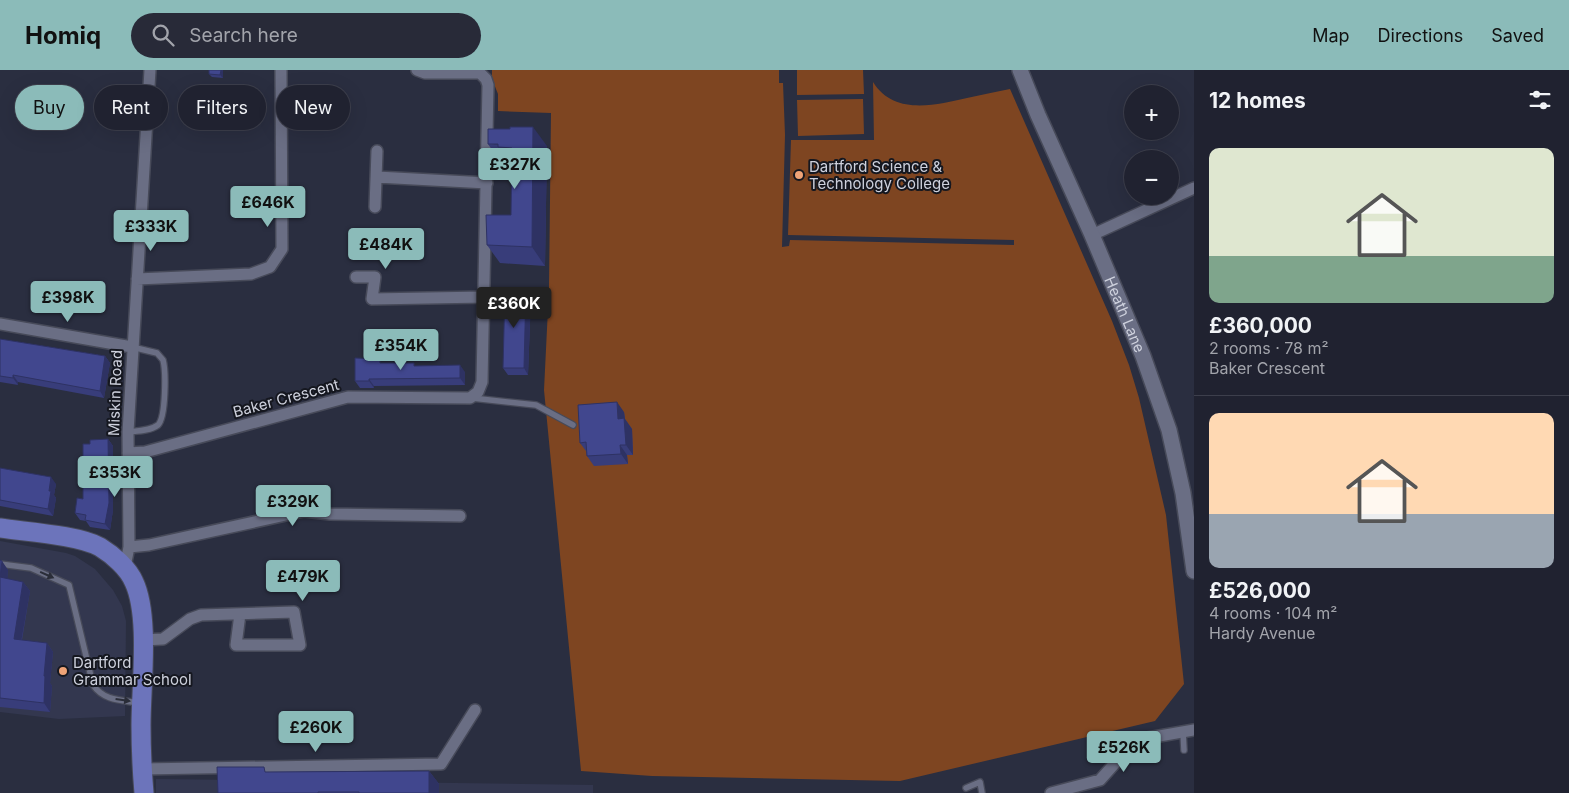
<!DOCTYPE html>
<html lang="en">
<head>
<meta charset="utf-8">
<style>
	body { margin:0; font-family:Inter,sans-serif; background:#282a38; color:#f1f3f6; height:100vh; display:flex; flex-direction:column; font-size:19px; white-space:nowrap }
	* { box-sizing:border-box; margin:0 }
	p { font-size:16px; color:#a2a4ab }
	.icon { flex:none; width:28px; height:28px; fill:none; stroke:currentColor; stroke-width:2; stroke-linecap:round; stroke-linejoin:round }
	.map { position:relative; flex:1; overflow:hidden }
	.sheet { display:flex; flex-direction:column; background:#202230; width:375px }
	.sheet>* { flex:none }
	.banner { position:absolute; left:15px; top:15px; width:475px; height:45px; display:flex; gap:10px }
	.buttons { position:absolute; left:1124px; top:15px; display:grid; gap:10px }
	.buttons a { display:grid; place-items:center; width:55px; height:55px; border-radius:50%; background:#202230; box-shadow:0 5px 20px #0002,0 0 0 1px #3d3f4c; font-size:25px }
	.price { position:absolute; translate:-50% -42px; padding:0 11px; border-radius:5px; background:#8bbbb9; color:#111; font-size:16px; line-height:32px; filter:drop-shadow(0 1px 2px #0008) }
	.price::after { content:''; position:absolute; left:50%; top:30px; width:15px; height:11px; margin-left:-8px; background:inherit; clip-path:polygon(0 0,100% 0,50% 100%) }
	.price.current { background:#222; color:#fff }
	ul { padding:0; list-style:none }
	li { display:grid; align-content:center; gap:10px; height:265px; padding:0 15px }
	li+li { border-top:1px solid #3d3f4c }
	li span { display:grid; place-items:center; height:155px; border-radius:10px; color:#555 }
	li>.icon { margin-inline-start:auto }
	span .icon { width:90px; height:90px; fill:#fffc; stroke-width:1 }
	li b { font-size:21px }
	h2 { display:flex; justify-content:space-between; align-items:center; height:60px; padding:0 15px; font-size:21px }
	.pill { padding:0 18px; border-radius:22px; background:#202230; box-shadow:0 5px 20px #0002,0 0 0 1px #3d3f4c; font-size:18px; line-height:45px }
	.pill.current { background:#8bbbb9; color:#111 }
	header { display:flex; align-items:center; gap:30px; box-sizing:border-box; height:70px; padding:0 25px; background:#8bbbb9; color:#111 }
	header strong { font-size:24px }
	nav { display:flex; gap:28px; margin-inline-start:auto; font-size:18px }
	.search { width:350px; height:45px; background:#282a38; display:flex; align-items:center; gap:12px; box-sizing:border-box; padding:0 18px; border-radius:28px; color:#a2a4ab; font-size:19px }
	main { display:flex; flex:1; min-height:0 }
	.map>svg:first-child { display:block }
	.built { fill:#33374f }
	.green { fill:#7e4521 }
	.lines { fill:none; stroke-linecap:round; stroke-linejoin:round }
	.service-casing { stroke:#474a59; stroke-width:8 }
	.minor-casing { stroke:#474a59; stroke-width:14 }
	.tertiary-casing { stroke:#474a59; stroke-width:18 }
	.primary-casing { stroke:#474a59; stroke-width:21 }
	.service { stroke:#6a6e84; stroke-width:5.5 }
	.minor { stroke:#6a6e84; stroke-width:11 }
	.tertiary { stroke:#6a6e84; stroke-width:15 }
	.primary { stroke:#6c74bb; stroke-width:19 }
	.wall { fill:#383d7a }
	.shaded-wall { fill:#2e3263 }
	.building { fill:#41478e; stroke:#2e3263 }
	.oneway { fill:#2a2d38 }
	.poi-dot { fill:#efa377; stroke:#15171f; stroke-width:2 }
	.labels { text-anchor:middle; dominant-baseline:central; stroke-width:4; stroke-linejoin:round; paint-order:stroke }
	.poi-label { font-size:15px; fill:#ced1dd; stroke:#15171f; text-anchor:start }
	.street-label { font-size:15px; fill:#ced1dd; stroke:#15171f }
</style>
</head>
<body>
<header>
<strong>Homiq</strong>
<div class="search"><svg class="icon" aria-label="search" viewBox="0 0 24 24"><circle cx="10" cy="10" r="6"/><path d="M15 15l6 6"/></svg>Search here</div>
<nav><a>Map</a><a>Directions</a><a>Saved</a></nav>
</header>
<main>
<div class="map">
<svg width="1194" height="723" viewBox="0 0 1194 723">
	<rect width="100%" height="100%" fill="#2a2e40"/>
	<!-- built -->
	<path class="built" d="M0,471L66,483L75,486L95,499L113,520L122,536L126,551L125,646L59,649L0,642Z
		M156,709L593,715V723H156Z"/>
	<!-- green -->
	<path class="green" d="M492,0H779V13H783L785,65L782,177L789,176L790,170L1014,175V170L788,165L791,70H874L873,12C894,46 936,35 967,28C981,25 995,22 1010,19L1112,251L1129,295L1139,328L1166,445L1184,614L1155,651L900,711L652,706L581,701L544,320L549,218L551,43L498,41V24L492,9Z
		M797,0H863L864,24L797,25Z
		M863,29L864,64L798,66L797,30Z"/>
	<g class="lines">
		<!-- service casing -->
		<g class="service-casing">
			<path id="service" d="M472,328L536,335L573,355
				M128,362C137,361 150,361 158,355C166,347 166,301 163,290L157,283L132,277
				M0,494L31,498L69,515L93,615C104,631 121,630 140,633
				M1183,662L1184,680
				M966,718L980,712L982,723"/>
		</g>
		<!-- minor casing -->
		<g class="minor-casing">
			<path id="minor" d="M377,107L487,113
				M375,137L377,81
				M1092,165L1194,118
				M356,207H375L372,229L484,227
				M137,209L251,204L270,197L282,179L281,0
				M0,254L132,277
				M128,383L145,382L348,327L470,328L478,322L482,312L488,15L486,9L480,3H425L417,0
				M129,477L149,475L304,441L330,444L460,446
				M125,497L129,477L128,362L150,0
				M143,570L163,569L190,549L201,545L294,542L300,575H236L240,544
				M142,699L441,694L475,640
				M1051,723L1100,710L1125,682L1148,668L1194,660"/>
		</g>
		<!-- tertiary casing -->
		<g class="tertiary-casing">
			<g id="tertiary">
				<path id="s1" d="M1020,0L1038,45L1092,165L1143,286L1169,360L1183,423L1194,501"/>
			</g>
		</g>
		<!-- primary casing -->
		<g class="primary-casing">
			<path id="primary" d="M0,458C26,462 78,465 100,477C113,485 128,498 134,512C150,546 141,616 141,655C141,677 142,700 144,723"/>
		</g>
		<!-- service -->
		<use href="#service" class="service"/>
		<!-- minor -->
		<use href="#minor" class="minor"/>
		<!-- tertiary -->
		<use href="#tertiary" class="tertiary"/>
		<!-- primary -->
		<use href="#primary" class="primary"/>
	</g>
	<!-- wall -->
	<path class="wall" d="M223,0V8L212,7L209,4Z
		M488,74L547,76L545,196L500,193L487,175L511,145L512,96L509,93H501Z
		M531,227L528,305H508L503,298Z
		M0,269L105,286L110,293L104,328L18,312V315L0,312Z
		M382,293L465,302V315L374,316V318H360L355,311Z
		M624,342L625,349L632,359L633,385H627L628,394L594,396L587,386L586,381L580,373Z
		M108,369L113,376V440L110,460L90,457L86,451L80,450L75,443L83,429L90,374Z
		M0,398L56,414L54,425L56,428L53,446L0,436Z
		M0,490L8,500L7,509L23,512L30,521L22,570L47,573L53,582L50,613L52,616L50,642L0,637Z
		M429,701L439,714V723H218L268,702Z"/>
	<!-- shaded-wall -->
	<path class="shaded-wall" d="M221,0H223V8L220,5Z
		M533,57L547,76L545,196L532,177Z
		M526,220L531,227L528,305L524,298Z
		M105,286L110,293L104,328L100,321Z
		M460,295L465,302V315L460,308Z
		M13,305L18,312V315L13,308Z
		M369,309L374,316V318L369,311Z
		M617,332L624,342L625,349L632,359L633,385L626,375L618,349Z
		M108,369L113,376V440L110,460L105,454Z
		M620,375L627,385L628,394L621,384Z
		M51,407L56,414L54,425L56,428L53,446L48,439L49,421Z
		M2,491L8,500L7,516L0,507Z
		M23,512L30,521L20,578L14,569Z
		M47,573L53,582L50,613L52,616L50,642L44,633V606Z
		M429,701L439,714V723H429Z"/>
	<!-- building -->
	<path class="building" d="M209,0H221L220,5L209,4Z
		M510,57H533L532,177L487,175L486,145H511L512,78L498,77V74H488V59H510Z
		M505,220H526L524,298H503Z
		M0,269L105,286L100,321L13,305V308L0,306Z
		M355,288L380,289V293H414V296L460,295V308L369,309V311H355Z
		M617,332L618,349L624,348L626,375H620L621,384L587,386L586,372L580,373L578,335Z
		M108,369L109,433L105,454L85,450L86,445L75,443L77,428L83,429V374H90V370Z
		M0,398L51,407L49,421H51L48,439L0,430Z
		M0,490L2,491L0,507L23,512L14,569L47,573L44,606H45L44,633L0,628Z
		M217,697H264L265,702L429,701V723H359V722H318V723H218Z"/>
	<!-- one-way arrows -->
	<defs><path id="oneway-solid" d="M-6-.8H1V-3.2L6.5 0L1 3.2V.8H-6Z" transform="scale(1.25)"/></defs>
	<g class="oneway">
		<use href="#oneway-solid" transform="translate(47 505) rotate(24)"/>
		<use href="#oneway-solid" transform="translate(123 630) rotate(8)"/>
	</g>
	<!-- markers -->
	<g class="poi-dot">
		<circle cx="799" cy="105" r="5"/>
		<circle cx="63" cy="601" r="5"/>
	</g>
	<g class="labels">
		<!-- poi labels -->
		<g class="poi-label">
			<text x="809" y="96">Dartford Science &amp;<tspan x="809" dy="17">Technology College</tspan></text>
			<text x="73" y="592">Dartford<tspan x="73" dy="17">Grammar School</tspan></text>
		</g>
		<!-- street labels -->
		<g class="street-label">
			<text stroke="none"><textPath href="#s1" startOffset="266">Heath Lane</textPath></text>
			<text transform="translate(115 323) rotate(-88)">Miskin Road</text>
			<text transform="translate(286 328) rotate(-15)">Baker Crescent</text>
		</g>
	</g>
</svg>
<div class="buttons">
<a>+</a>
<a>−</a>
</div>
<b class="price" style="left:515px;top:120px">£327K</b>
<b class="price" style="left:268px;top:158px">£646K</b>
<b class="price" style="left:151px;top:182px">£333K</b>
<b class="price" style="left:386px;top:200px">£484K</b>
<b class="price" style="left:68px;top:253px">£398K</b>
<b class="price current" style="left:514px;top:259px">£360K</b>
<b class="price" style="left:401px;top:301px">£354K</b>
<b class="price" style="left:115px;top:428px">£353K</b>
<b class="price" style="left:293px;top:457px">£329K</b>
<b class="price" style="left:303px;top:532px">£479K</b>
<b class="price" style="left:316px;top:683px">£260K</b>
<b class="price" style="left:1124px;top:703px">£526K</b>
<div class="banner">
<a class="pill current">Buy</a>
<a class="pill">Rent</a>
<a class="pill">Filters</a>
<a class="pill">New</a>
</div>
</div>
<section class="sheet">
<h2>12 homes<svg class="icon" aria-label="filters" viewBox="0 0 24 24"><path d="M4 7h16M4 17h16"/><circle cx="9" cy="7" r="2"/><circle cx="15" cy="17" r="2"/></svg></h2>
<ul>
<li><span style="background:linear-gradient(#dfe7d0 70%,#7fa58c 0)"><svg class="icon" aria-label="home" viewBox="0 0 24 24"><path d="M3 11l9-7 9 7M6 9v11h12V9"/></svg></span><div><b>£360,000</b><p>2 rooms · 78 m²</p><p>Baker Crescent</p></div></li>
<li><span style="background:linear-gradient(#ffd9b3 65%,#9aa5b1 0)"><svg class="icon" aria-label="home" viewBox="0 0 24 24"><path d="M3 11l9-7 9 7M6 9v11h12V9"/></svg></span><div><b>£526,000</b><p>4 rooms · 104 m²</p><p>Hardy Avenue</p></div></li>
</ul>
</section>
</main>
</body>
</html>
